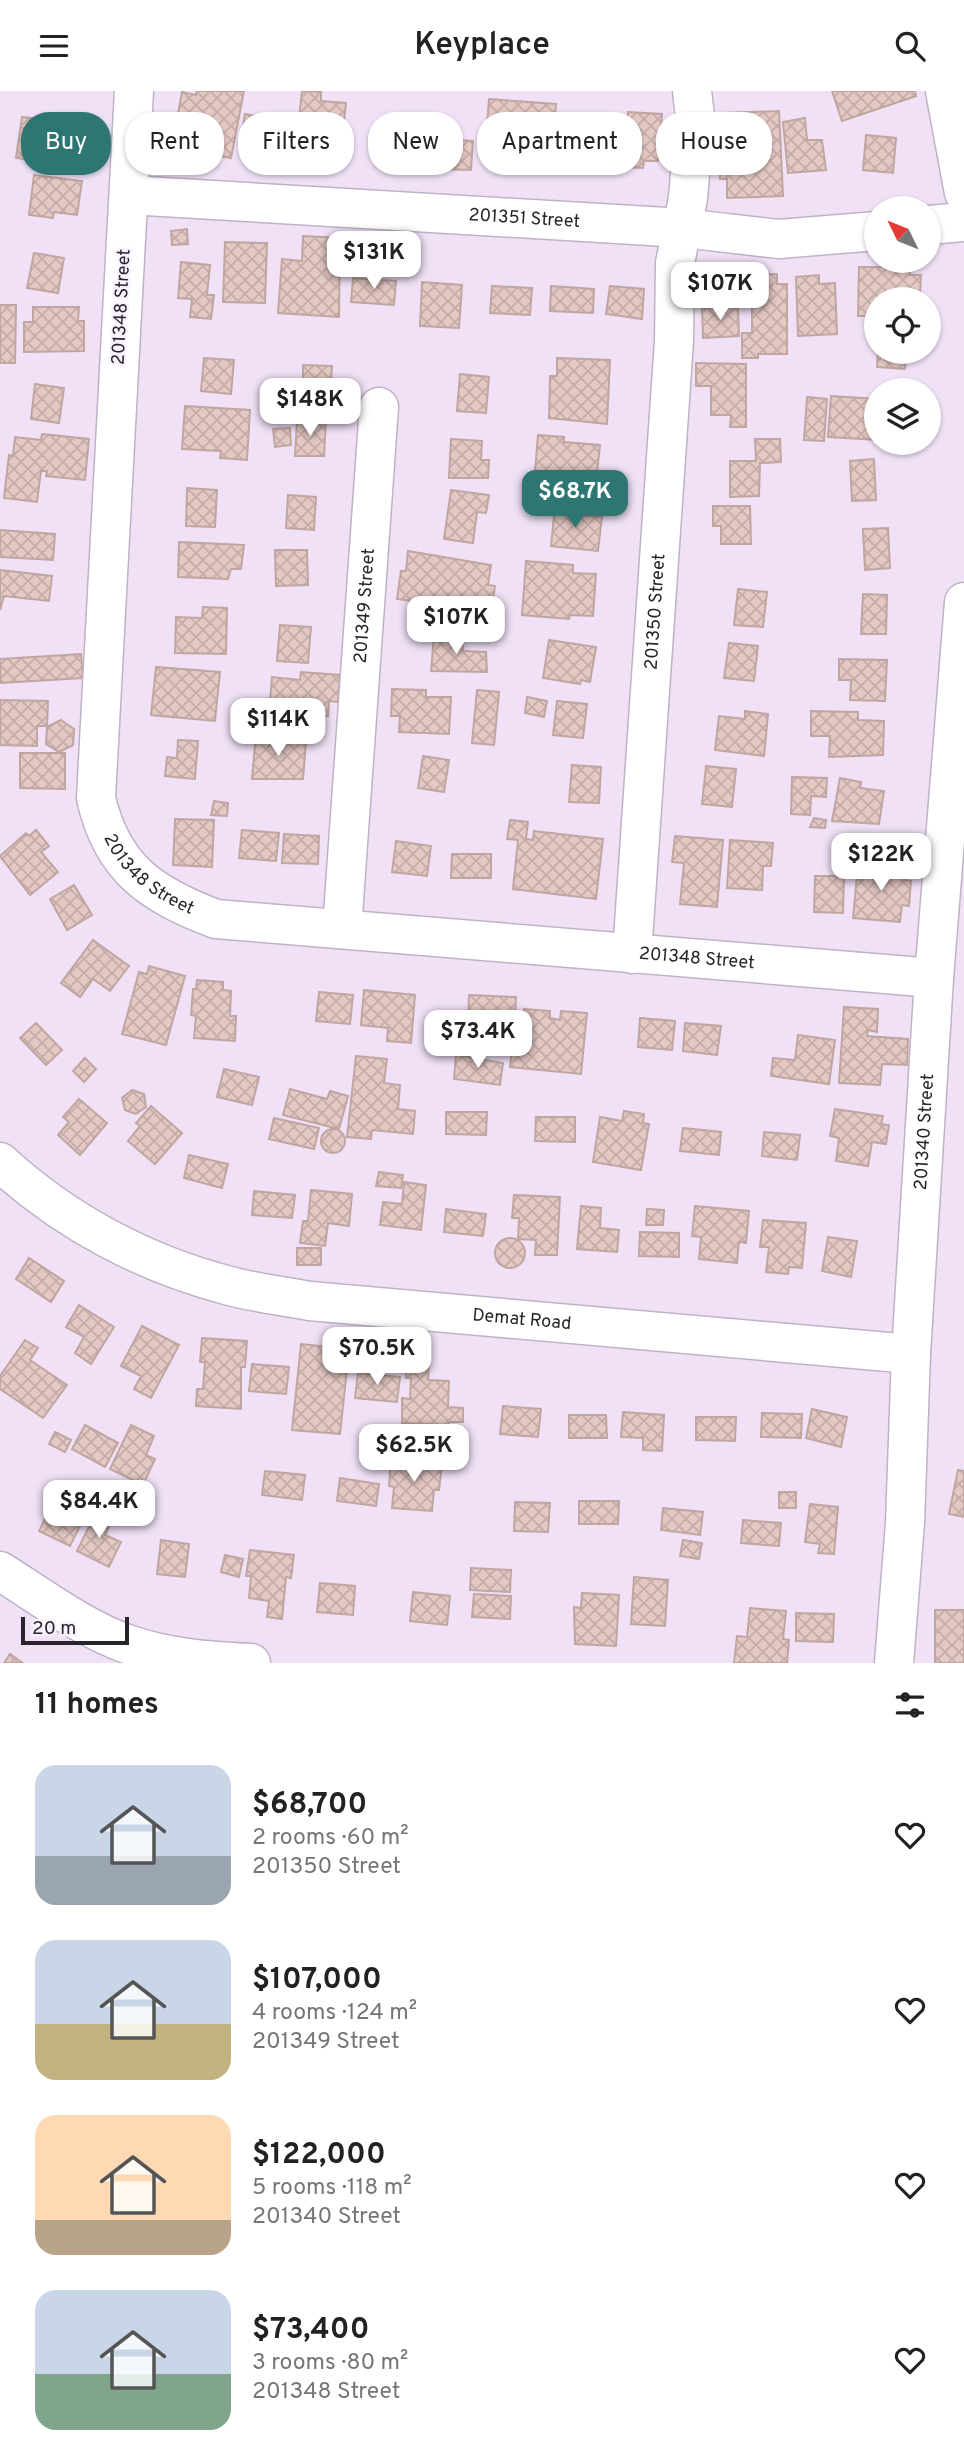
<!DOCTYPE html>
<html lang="en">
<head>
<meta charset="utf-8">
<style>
	body { margin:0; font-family:Overpass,sans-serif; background:#f6f6f6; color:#222; height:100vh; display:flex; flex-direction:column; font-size:26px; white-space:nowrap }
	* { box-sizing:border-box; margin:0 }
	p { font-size:23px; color:#767676 }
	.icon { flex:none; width:38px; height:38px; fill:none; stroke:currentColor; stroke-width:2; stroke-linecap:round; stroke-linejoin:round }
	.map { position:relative; height:1572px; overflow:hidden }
	.side { display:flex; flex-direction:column; background:#fff; flex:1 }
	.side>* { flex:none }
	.banner { position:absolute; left:21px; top:21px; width:922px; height:63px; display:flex; gap:14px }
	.needle { width:46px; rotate:313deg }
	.controls { position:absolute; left:864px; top:105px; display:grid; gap:14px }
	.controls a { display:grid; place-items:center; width:77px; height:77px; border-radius:50%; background:#fff; box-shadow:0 2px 5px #0004; font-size:35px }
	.scale { position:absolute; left:21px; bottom:18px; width:108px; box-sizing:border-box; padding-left:7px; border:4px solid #29232b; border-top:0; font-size:19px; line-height:24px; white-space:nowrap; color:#29232b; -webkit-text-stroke:5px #f9f1fe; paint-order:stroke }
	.price { position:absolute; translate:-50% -60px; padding:0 16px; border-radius:14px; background:#fff; color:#222; font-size:23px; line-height:46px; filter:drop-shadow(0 2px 4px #0008) }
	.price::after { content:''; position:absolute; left:50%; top:42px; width:21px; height:16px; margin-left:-10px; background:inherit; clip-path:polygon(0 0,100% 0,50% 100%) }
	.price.selected { background:#2d7672; color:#fff }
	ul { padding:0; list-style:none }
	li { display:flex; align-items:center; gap:21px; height:175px; padding:0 35px }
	li span { display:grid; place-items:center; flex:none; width:196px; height:140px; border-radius:21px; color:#555 }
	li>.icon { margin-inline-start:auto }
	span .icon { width:84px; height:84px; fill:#fffc; stroke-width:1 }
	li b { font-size:30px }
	h2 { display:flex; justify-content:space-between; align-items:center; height:84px; padding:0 35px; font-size:30px }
	.chip { padding:0 24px; border-radius:28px; background:#fff; box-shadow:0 2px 5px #0004; font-size:24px; line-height:63px }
	.chip.selected { background:#2d7672; color:#fff }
	header { display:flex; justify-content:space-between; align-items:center; height:91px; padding:0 35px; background:#fff; font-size:32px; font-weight:600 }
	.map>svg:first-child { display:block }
	.building { fill:url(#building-cross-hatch); stroke:#c1a5a1; stroke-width:2 }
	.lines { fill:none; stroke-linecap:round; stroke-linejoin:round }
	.minor-casing { stroke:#bfb2c6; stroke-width:41 }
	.minor { stroke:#fff; stroke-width:38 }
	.labels { text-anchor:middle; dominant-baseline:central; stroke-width:5; stroke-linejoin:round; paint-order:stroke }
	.street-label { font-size:18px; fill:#29232b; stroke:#f9f1fe }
</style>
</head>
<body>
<header><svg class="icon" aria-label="menu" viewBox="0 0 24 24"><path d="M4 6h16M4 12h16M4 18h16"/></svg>Keyplace<svg class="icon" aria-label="search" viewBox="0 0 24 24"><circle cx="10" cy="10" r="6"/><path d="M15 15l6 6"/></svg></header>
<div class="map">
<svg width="964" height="1572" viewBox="0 0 964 1572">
	<defs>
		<pattern id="building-cross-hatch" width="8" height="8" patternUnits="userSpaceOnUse" patternTransform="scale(1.75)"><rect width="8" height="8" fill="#e4c8c4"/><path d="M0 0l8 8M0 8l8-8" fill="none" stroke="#c4aca9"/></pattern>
	</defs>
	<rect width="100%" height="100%" fill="#f0e1f7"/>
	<!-- building -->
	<path class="building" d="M197,0H244L231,67L191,60L194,43L183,41L187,25L178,23L182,1L196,4Z
		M302,0L321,1V10L346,12L339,76L294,72Z
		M832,0H915L916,5L842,30Z
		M489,8L556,13L554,40L541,39L538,67L497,63L500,36L487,35Z
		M779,20L783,105L727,107V88H720L719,61L725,59L726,22Z
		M628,21L662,23L658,70H644L643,77L623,76Z
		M245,23L285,30L281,55L241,48Z
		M22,26L40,28L39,34L72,38L67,74L16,67Z
		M805,27L807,49H822L826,79L788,82L783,31Z
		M566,35L606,39L603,62L564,61Z
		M866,44L896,47L893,82L863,79Z
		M388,46L424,47L423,76L386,75Z
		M436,48L473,50L471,79L435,78Z
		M34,84L82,90L77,124L54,121L53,127L29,124Z
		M187,138L188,153L172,154L171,140Z
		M303,145L340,147L339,226L278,222L282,168L302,170Z
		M225,151L267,152L265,212L223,211Z
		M34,162L64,167L58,202L27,197Z
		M181,171L210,174L207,204H214L211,228L190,226L192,208L178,207Z
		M859,176H910V184H921L920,206L929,208H877V225H858Z
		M777,183V193H787V263H758V267H742V242H752V184Z
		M819,184V193L835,192L837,243L798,245L796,186Z
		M353,187L396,190L394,214L351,211Z
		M422,191L462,194L459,237L420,235Z
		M492,195L532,197L530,224L490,222Z
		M551,195L594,198L593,222L550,220Z
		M610,195L644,198L642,228L606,223Z
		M0,214H16L15,272H0Z
		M33,216H79L78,230H84V260L24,261V231H33Z
		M738,216L739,245L703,247L702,217Z
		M878,261H907L905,278L877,276Z
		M204,267L234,269L231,303L201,300Z
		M557,267L610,269L607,333L549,327L550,285H557Z
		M696,272L746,273V336H730L731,324H711V295H696Z
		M303,274L332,275L330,310L303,309Z
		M460,283L489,286L486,322L457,320Z
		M35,293L64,297L59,332L31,328Z
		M831,305L877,308V349L828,346Z
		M807,306L827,308L824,350L804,349Z
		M185,315L250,319L247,369L220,367L221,360L182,358Z
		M297,329L326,330L324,365H295Z
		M290,337L291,354L275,356L273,338Z
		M42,343L89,348L85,389L46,385L47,380H41L37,411L4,407L9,364L13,365L15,346L41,349Z
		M538,344L564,346V351L600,354L597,382H589L588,395L534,392Z
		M451,348L482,350L481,369H489L488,387H449Z
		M755,348H780L781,371L760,372L759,405L730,406V370H756Z
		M874,368L876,409L852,410L850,370Z
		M187,397L217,399L215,436L186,435Z
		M451,399L489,404L486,422L477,421L473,452L444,448Z
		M288,404L316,406L314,439L286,437Z
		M555,415L577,417L576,424L602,426L598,460L551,455Z
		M713,415H750L751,453H721V435H713Z
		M888,437L890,477L865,479L863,438Z
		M0,439L55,443L53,469L0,466Z
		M179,451L244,454L241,478H231L228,488L178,486Z
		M275,459H307L308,494L276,495Z
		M408,460L491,474L488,494L495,495L491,521L397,508L401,480H406Z
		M526,470L573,474V482L596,483L593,525L570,524L569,528L522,524Z
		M0,479L52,485L49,510L4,505L0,519Z
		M738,498L767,501L763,536L734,534Z
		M863,503L887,504L886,543H861Z
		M203,516L227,517L226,563L175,562L176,526L202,527Z
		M280,534L311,536L308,572L277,570Z
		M434,544L462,546L463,560L486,561L487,581L431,580Z
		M549,549L596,556L590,591L581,589L580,593L543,587Z
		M729,552L758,555L754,590L724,587Z
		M81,563L83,587L0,592V568Z
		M839,568L887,569L885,610L850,609L851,589H839Z
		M156,576L220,581L215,630L151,624Z
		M301,581L340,584L338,611L329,610L328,625L269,622L272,586L300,589Z
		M392,598L426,599V606H451L449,643L399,641L400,625H391Z
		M477,599L499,601L494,654L472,652Z
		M527,606L547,610L544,626L525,622Z
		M0,609L48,610L47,635H37V655L0,654Z
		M557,610L587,613L583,647L553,644Z
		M745,620L768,623L764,665L715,659L719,625L745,628Z
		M811,620L858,621V629L884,630L883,664L829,666L830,645H811Z
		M61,629L74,638L73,654L59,661L46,653L47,636Z
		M256,642L279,644L278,649L306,651L303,688H252Z
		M178,649L198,650L195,688L165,685L167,666L177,667Z
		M20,662H65V698L20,697Z
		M423,665L449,669L444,701L418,697Z
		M572,674L601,676L599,712L569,711Z
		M706,675L736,678L732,716L702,713Z
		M792,686L827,687L826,706L811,705L810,724L791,723Z
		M840,687L861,691L860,697L884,700L879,733L832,730Z
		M214,710L228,712L227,725L211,724Z
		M814,727L826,729L825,737L810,736Z
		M175,728L214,729L212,776L173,774Z
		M510,729L528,731L526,748L533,749L534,740L603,748L596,808L513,798L518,749L507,748Z
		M36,739L49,755L41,761L58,781L30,804L0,765L26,742L29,745Z
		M242,739L279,742L276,770L239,767Z
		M284,743L319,745L318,773L282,772Z
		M675,745L723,749L717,816L680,813L684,772L672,771Z
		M730,749L773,752L771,775H763L762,799L727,797Z
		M396,750L431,755L427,785L392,781Z
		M452,763H491V787H451Z
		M858,774L905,777L904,789L911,790L909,815L902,814L900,831L853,827Z
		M815,785H844L843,822L814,821Z
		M74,794L92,824L67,839L50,808Z
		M93,849L129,875L110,900L93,888L80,906L61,892Z
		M149,875L185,885L166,954L122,943L139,881L147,883Z
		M197,889L223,891V899L231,900L230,925H236L235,950L194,947L196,925L191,924L193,898H196Z
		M364,899L415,904L411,952L387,950L388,937L361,934Z
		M319,901L353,904L350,933L316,930Z
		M469,904L516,906L515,929L468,927Z
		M844,916L878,918L877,941L868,939L867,945L908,948L907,974L882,973L880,994L839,992Z
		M524,918L550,920V927L560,929L561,920L587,922L581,983L510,976L513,949H517L519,924L524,925Z
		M640,927L675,930L672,959L638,956Z
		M474,931L509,933L506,958L473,954Z
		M36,932L62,959L46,974L20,947Z
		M685,932L721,935L717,964L683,960Z
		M798,944L835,949L829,993L771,985L773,967L795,969Z
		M456,964L503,972L500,994L454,988Z
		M356,965L387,968L384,992L400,994L398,1018L415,1020L413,1043L372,1039L371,1048L347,1046Z
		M85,967L96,978L84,991L73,980Z
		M224,978L259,986L252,1014L217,1006Z
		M290,998L327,1008L330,1000L348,1005L339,1038L283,1024Z
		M132,999L144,1003L146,1016L136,1023L125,1019L122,1007Z
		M79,1008L107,1032L80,1064L58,1044L69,1031L63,1026Z
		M151,1015L182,1042L155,1073L128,1050L140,1035L136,1032Z
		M835,1018L883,1025L881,1033L889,1034L886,1053L872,1051L868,1075L836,1070L839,1047L830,1045Z
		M624,1020L644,1023L643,1032L649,1033L641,1079L593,1071L600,1026L622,1030Z
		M446,1021H487L486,1044L446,1043Z
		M536,1026H575V1051L535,1050Z
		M274,1027L319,1037L314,1058L269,1048Z
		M683,1037L721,1041L719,1064L680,1060Z
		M321 1050a12 12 0 1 1 24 0a12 12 0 1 1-24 0Z
		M764,1041L800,1044L797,1069L762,1065Z
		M189,1064L228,1073L222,1097L184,1087Z
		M379,1081L403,1084L401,1097L376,1095Z
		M404,1091L426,1094L421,1139L380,1134L383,1111L402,1113Z
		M311,1099L352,1103L349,1135L328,1132L325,1155L300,1152L303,1130H308Z
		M254,1100L295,1104L292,1127L252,1124Z
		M514,1104L560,1106L557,1164H535L536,1149L518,1148L519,1127H512Z
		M581,1115L601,1117L600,1137L619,1139L617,1161L577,1158Z
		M695,1115L749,1120L746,1152L739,1151L737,1172L699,1168L701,1146L692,1145Z
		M446,1118L486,1123L483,1145L444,1141Z
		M647,1118L664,1119L663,1134H646Z
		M763,1129L806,1132L802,1177L789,1176L788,1183L766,1181L769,1156H760Z
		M640,1141L679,1142V1166L639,1165Z
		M828,1146L857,1150L851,1186L822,1180Z
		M495 1162a15 15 0 1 1 30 0a15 15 0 1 1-30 0Z
		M297,1157H321V1174H297Z
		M29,1167L64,1190L51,1211L16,1188Z
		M79,1214L114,1236L91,1273L75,1262L84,1246L66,1236Z
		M142,1235L179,1254L151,1307L134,1298L141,1285L121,1275Z
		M202,1247L247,1250L245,1276H241V1318L196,1315L197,1298H203L205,1271H200Z
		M25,1249L38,1257L30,1269L67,1294L43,1327L0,1298V1285Z
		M301,1253L328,1256L327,1267L348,1269L340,1343L292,1339Z
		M407,1268L429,1269L428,1289L449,1290L448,1316L463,1317V1331H449L448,1334L402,1332V1307L410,1308L411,1287H406Z
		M252,1273L289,1276L286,1303L249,1300Z
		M358,1282L400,1286L397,1311L355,1307Z
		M503,1315L541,1318L538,1346L500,1343Z
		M812,1318L847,1326L841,1356L806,1347Z
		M623,1321L664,1324L662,1360L643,1359V1347L621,1346Z
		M762,1322L802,1323L801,1347L761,1346Z
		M569,1324H606L607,1347H569Z
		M696,1326H736L735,1350L696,1349Z
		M85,1334L118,1352L105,1376L72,1358Z
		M131,1334L154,1345L146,1364L155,1368L143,1394L110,1378Z
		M55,1341L71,1349L65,1361L49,1353Z
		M391,1368L442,1372L439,1399H434L432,1420L392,1417L394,1396L389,1395Z
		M958,1379L964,1380V1426L949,1423Z
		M265,1380L305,1384L302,1409L262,1404Z
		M340,1387L379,1393L376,1415L337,1410Z
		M779,1401H796V1417H779Z
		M579,1410H619L618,1433H579Z
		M515,1411L550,1412L548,1441L514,1440Z
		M810,1413L838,1416L834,1463L818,1462L820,1453L805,1451Z
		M52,1414L83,1429L70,1455L39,1440Z
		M663,1417L703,1421L700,1444L661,1439Z
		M97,1419L113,1426L105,1444L121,1451L109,1476L77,1460Z
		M743,1429L781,1432L779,1455L741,1452Z
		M161,1449L189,1453L185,1486L157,1483Z
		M683,1449L702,1452L699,1468L680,1465Z
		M250,1459L294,1464L291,1487L286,1486L282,1528L267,1526L269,1510L249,1507L251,1485H246Z
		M225,1464L243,1468L239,1486L221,1481Z
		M471,1477L511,1479L510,1501L470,1499Z
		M634,1486L668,1489L665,1535L631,1533Z
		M320,1492L355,1495L353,1524L317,1521Z
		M413,1501L450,1505L447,1534L410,1530Z
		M582,1502L619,1504L616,1555L575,1553L574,1516L581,1517Z
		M474,1503L511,1505L510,1528L472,1526Z
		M750,1517L786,1520L783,1548L789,1549L787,1572H734L737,1545L747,1546Z
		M935,1519H964V1572H935Z
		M796,1522L834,1523L833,1551L796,1550Z
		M10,1563L23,1572H4Z"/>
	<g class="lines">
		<!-- minor casing -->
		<g class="minor-casing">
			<g id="minor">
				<path id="s1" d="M134,0L96,707C112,778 152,804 216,828L934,887"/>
				<path d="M945,0L964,102"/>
				<path id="s2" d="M129,104L683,137L779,148L877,140"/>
				<path d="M929,134L964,131"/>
				<path id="s3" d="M342,838L379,316"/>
				<path id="s4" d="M632,863L674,250L675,172L688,107L695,26L692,0"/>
				<path id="s5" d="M0,1071C65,1131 145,1173 230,1195C256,1202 284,1205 310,1210L911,1263"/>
				<path d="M0,1480C40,1505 82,1537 127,1553C167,1567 209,1570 251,1572"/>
				<path id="s6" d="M894,1572L905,1432L911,1263L934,887L964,511"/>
			</g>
		</g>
		<!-- minor -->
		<use href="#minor" class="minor"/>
	</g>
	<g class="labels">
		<!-- street labels -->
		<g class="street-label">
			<text stroke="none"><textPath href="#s2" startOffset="396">201351 Street</textPath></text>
			<text transform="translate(122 216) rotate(-87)">201348 Street</text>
			<text stroke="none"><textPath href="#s3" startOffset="324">201349 Street</textPath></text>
			<text stroke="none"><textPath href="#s4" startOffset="343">201350 Street</textPath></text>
			<text stroke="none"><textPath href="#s1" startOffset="805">201348 Street</textPath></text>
			<text stroke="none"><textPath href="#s1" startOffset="1370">201348 Street</textPath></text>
			<text stroke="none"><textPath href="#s6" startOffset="532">201340 Street</textPath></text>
			<text stroke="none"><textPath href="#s5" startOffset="558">Demat Road</textPath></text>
		</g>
	</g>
</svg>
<div class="controls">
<a><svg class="needle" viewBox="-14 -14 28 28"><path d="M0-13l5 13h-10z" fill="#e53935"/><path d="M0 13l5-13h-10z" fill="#767676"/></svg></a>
<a><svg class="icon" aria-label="locate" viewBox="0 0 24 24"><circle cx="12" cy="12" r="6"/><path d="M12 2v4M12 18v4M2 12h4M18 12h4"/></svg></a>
<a><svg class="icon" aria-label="layers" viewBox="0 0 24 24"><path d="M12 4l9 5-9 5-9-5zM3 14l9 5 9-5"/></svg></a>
</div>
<div class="scale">20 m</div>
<b class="price" style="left:374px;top:200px">$131K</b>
<b class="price" style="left:720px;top:231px">$107K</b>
<b class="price" style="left:310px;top:347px">$148K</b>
<b class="price selected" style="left:575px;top:439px">$68.7K</b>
<b class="price" style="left:456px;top:565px">$107K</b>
<b class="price" style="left:278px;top:667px">$114K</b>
<b class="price" style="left:881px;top:802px">$122K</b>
<b class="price" style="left:478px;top:979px">$73.4K</b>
<b class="price" style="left:377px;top:1296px">$70.5K</b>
<b class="price" style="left:414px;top:1393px">$62.5K</b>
<b class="price" style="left:99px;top:1449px">$84.4K</b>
<div class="banner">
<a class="chip selected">Buy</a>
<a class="chip">Rent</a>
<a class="chip">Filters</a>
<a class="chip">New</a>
<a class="chip">Apartment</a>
<a class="chip">House</a>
</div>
</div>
<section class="side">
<h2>11 homes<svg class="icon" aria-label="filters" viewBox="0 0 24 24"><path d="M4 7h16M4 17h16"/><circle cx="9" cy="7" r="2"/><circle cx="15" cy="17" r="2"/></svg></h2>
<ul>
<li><span style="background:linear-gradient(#c9d6e8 65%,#9aa5b1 0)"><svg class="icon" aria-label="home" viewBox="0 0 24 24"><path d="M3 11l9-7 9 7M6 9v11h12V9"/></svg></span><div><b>$68,700</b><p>2 rooms · 60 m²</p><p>201350 Street</p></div><svg class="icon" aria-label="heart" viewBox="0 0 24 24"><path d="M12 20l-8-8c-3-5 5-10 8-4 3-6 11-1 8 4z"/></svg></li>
<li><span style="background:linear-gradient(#c9d6e8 60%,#c2b280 0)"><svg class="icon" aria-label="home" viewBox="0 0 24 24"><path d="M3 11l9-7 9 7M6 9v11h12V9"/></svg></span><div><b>$107,000</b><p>4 rooms · 124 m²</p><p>201349 Street</p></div><svg class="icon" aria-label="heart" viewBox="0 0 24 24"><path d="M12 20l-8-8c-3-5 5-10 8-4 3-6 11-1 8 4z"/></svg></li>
<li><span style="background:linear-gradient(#ffd9b3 75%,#b9a48a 0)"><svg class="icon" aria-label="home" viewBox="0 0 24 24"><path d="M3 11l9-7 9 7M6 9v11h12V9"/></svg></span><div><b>$122,000</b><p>5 rooms · 118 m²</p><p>201340 Street</p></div><svg class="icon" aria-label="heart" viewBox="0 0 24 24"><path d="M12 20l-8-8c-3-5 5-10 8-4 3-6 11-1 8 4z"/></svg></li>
<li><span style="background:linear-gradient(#c9d6e8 60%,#7fa58c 0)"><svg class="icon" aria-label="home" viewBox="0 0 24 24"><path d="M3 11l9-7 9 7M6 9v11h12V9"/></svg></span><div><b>$73,400</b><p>3 rooms · 80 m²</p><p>201348 Street</p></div><svg class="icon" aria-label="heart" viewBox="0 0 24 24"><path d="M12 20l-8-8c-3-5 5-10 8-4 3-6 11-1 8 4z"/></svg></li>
</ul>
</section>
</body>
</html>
